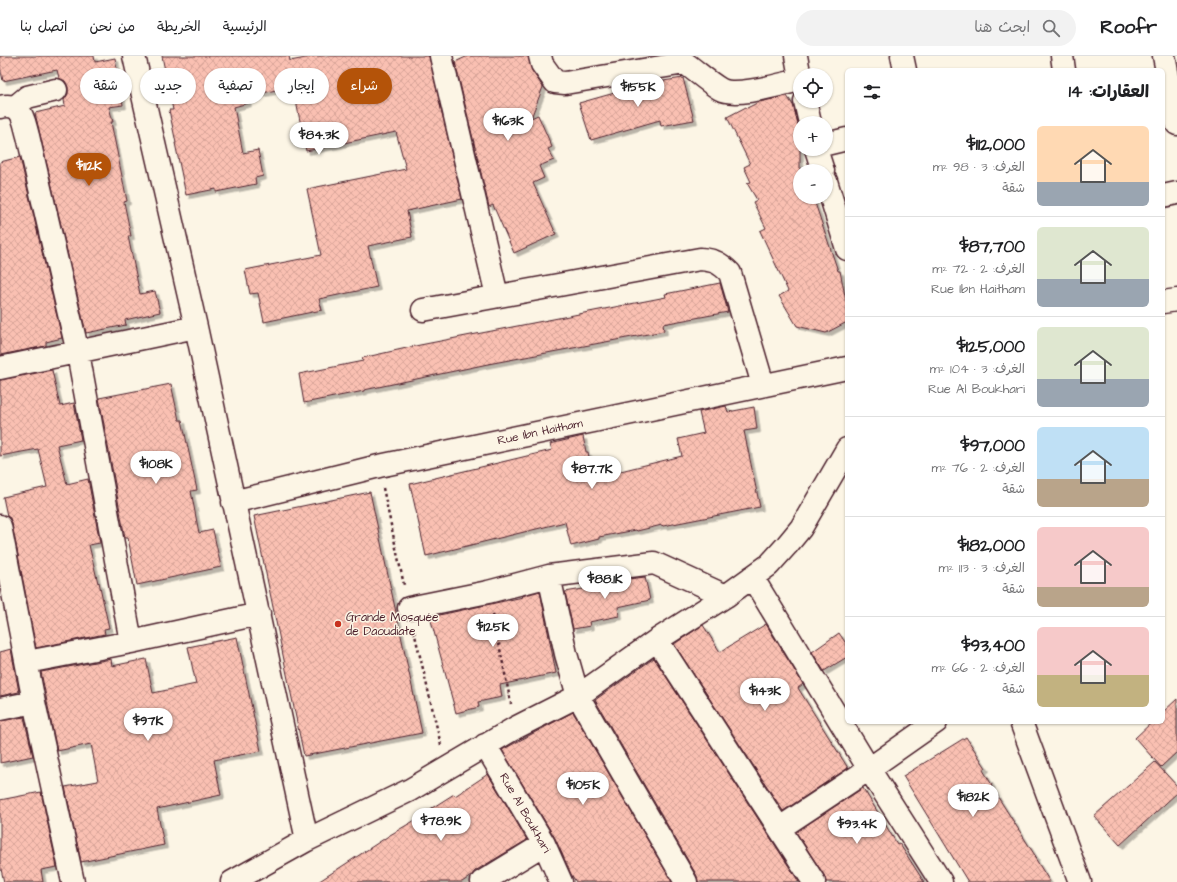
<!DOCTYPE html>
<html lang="ar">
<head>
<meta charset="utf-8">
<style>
	body { margin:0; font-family:"Architects Daughter","Playpen Sans Arabic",sans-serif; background:#f2f2f2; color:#202124; direction:rtl; height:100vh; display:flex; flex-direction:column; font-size:15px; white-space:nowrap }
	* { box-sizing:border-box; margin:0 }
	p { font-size:13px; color:#757577 }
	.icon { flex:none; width:22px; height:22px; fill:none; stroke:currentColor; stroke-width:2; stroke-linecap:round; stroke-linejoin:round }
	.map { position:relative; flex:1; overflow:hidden; direction:ltr }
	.sheet { position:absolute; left:845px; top:12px; width:320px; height:656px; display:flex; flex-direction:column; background:#fff; border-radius:6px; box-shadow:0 1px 3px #0004; direction:rtl }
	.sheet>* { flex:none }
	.guide { position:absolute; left:12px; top:12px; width:380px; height:36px; direction:rtl; display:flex; gap:8px }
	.tools { position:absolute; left:793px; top:12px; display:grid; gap:8px }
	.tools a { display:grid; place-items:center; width:40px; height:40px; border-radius:50%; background:#fff; box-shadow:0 1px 3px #0004; font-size:20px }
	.price { position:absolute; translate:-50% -34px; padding:0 9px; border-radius:14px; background:#fff; color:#222; font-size:13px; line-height:26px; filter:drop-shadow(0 1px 2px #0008) }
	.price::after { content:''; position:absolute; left:50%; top:24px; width:12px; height:9px; margin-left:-6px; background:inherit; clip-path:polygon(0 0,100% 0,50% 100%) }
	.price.active { background:#b45309; color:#fff }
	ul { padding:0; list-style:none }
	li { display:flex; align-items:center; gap:12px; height:100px; padding:0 16px }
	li+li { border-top:1px solid #e0e0e0 }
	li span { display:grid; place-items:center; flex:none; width:112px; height:80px; border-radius:6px; color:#555 }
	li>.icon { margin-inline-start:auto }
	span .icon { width:48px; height:48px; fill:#fffc; stroke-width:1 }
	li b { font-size:17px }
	h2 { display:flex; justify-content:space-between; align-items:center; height:48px; padding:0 16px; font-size:17px }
	.tag { padding:0 14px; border-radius:18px; background:#fff; box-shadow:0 1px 3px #0004; font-size:14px; line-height:36px }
	.tag.active { background:#b45309; color:#fff }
	header { display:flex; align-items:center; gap:24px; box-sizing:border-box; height:56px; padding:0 20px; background:#fff; border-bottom:1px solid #e0e0e0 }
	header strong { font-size:19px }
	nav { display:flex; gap:22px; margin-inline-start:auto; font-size:14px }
	.search { width:280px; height:36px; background:#f2f2f2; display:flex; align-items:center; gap:10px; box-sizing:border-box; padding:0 14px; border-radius:22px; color:#757577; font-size:15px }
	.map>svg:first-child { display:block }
	.building { fill:url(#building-cross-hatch); stroke:#4a1f2b; filter:url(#shadow) }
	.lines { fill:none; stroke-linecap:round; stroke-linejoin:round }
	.street-casing { stroke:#4a1f2b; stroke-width:25 }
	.path { stroke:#4a1f2b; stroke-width:2.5; stroke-dasharray:3 3; stroke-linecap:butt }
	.street { stroke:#fcf5e5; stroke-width:22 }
	.poi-dot { fill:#c8321e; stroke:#fcf5e5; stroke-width:1.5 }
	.labels { text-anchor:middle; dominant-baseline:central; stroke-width:3; stroke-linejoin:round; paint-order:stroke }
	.street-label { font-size:12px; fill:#4a1f2b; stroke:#fcf5e5 }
	.poi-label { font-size:12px; fill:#4a1f2b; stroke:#fcf5e5; text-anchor:start }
</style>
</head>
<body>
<header>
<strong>Roofr</strong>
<div class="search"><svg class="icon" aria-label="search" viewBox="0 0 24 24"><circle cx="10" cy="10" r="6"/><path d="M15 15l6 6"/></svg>ابحث هنا</div>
<nav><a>الرئيسية</a><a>الخريطة</a><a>من نحن</a><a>اتصل بنا</a></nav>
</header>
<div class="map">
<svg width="1177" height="826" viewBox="0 0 1177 826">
	<defs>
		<pattern id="building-cross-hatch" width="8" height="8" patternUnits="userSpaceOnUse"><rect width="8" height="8" fill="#fac0b2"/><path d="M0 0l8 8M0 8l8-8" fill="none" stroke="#d8a599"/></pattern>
		<filter id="shadow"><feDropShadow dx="3.5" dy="3.5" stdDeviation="0" flood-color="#0004"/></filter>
	</defs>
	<rect width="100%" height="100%" fill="#fcf5e5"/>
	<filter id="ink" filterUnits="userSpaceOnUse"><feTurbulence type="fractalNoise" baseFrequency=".025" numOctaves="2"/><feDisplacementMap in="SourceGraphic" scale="8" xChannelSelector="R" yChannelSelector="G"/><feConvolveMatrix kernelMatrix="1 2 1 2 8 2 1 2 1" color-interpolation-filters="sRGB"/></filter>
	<g filter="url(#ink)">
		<!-- building -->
		<path class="building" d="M0,0H94L95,6L115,2L123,49L109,51L113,66H111L127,145L124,146L131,180H128L140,238L155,235L160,256L125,264L126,269L86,277L35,57L65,50L64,44L68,38V31L65,25L59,22L57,14L3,25L0,11Z
			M162,0H289L290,5L316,0H429L462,143L407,155L412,181L368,190L377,231L319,243L322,254L264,266L258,237L250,238L245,214L321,199L307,133L406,113L396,76L306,95L293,30L246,41L248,47L234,51L243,97L258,94L263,120L255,122L256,128L216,136V133L186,139L175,87H176L169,54H173Z
			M468,0H528L532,15L543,31L531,62L538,59L552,91L548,93L554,104L539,110L544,122L533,127L556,178L514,197L493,149L489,151L455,6Z
			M683,22L694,64L661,70L660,64L591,84L579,47L650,27Z
			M787,40L793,49L800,74V141H813L838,215H840L847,250V266L826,277L797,270L779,240L788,235L760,175L766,172L753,146L757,144L747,127L751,126L744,111L750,108L727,61L746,51L747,52L759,46Z
			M20,101L62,282L46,286V290L0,299V106Z
			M720,227L728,256L663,268L664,275L488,308L364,334V335L304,347L299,318L363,305L362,302L420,289L666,241L665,238Z
			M52,314L60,350L74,347L81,384L57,389L67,428L88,423L100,487L89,489L98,527L99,526L109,572L104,573L105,578L36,592L12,468L10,462L7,460L3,441L47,431L38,393L0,400V324Z
			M171,328L179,364H182L197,434L191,435L199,477L213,474L221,511L137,529L128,482H125L99,342Z
			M726,350L728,356L754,351L757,373L744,375L760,451L663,470L662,469L637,475L636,474L599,481V483L571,490L565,466L426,500L410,428L552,394L550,388L583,380L586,396H588L591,412L598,411L600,420L682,400L678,383L704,377L699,356Z
			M370,436L422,677L304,700L254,460Z
			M645,521L650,544L618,551L619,560L589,566L590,570L573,573L565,536L589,532L588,528Z
			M540,535L556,617L500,629L502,641L478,646L479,651L456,657L430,561L523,541L522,540Z
			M766,568L803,628L798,632L848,712L783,755L674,588L703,569L720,596Z
			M839,577L847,589V601L824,615L812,596Z
			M237,581L261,695L214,704L221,739L157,753L164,789L81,806L65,731L98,725L91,688L57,695L41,616L111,603L112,610L146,603L153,637L196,628L188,591Z
			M11,593L19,636L0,640V596Z
			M654,602L799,826H698L697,820L595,644Z
			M1177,643V696L1161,711L1135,682L1152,666H1163V656Z
			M573,656L672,826H576L571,818L555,782L502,694Z
			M24,661L33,700L0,707V665Z
			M966,681L986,712L983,714L992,729L991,730L1036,801L1035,802L1050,826H968L903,720Z
			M1155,706L1177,730V737L1120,789L1094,760Z
			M488,718L527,784L475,815L471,820L462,826H318L390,779L422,760L421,759L454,738L455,740Z
			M863,732L897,788L899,787L924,826H826L824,819L796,776Z
			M41,736L57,811L41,814L43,826H4L0,809V744Z"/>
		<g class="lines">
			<!-- street casing -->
			<g class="street-casing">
				<path id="street" d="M134,0L196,271L307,784
					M441,0L497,240
					M540,0L542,8L555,26L565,27L685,7C696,15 708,26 720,33C736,42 781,28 800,24
					M796,0L800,21
					M902,0L905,14
					M1062,0L1064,14
					M1164,0L1177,68
					M805,45L810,67
					M0,51C23,46 23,63 28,80L78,297L131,586
					M15,51L27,41L56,34
					M826,88L847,83
					M816,93L823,115
					M826,125L847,193
					M1163,140L1177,137
					M1163,246L1177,244
					M423,254L700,203C715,204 720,207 730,217L763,329
					M0,312L196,271
					M233,446L379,410L847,312
					M0,470L34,646L73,826
					M549,520L566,598L578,640L686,826
					M752,521L869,713L941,826
					M409,552L488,536L549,520L654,507L726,540
					M657,584L814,826
					M27,606L131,586L259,558
					M0,653L34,646
					M1021,666L1080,826
					M485,689L544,788L561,826
					M780,772L869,713L936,666
					M232,826L307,784L410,734L515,672L578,640L657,584L726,540L769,509L787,489L801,472L847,393
					M482,826L544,788"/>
			</g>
			<!-- path -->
			<path class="path" d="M383,432L404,529
				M493,558L511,648
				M414,575L441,689"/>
			<!-- street -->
			<use href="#street" class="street"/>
		</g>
	</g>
	<!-- markers -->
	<circle class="poi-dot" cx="338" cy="568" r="4"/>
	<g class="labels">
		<!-- street labels -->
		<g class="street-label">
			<text transform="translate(540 376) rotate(-12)">Rue Ibn Haitham</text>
			<text transform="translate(525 757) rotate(60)">Rue Al Boukhari</text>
		</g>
		<!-- poi labels -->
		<g class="poi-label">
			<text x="346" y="561">Grande Mosquée<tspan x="346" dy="14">de Daoudiate</tspan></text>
		</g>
	</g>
</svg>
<div class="tools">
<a><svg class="icon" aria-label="locate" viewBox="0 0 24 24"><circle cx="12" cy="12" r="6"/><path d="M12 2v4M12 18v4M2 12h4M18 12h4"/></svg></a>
<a>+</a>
<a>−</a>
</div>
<b class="price" style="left:638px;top:52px">$155K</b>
<b class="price" style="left:508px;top:86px">$163K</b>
<b class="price" style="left:319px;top:100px">$84.3K</b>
<b class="price active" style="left:89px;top:131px">$112K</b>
<b class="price" style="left:156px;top:429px">$108K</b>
<b class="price" style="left:592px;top:434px">$87.7K</b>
<b class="price" style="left:605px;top:544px">$88.1K</b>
<b class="price" style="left:493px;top:592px">$125K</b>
<b class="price" style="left:765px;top:656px">$143K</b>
<b class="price" style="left:148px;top:686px">$97K</b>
<b class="price" style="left:583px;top:750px">$105K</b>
<b class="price" style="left:973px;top:762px">$182K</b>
<b class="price" style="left:441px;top:786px">$78.9K</b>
<b class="price" style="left:857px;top:789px">$93.4K</b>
<div class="guide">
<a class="tag active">شراء</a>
<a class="tag">إيجار</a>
<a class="tag">تصفية</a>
<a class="tag">جديد</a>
<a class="tag">شقة</a>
</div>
<section class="sheet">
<h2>العقارات: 14<svg class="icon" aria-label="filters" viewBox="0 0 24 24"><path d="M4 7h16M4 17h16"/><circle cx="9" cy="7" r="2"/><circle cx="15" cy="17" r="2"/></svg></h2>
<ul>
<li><span style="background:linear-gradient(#ffd9b3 70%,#9aa5b1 0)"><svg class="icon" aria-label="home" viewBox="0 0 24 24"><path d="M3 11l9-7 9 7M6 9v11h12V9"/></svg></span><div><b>$112,000</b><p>الغرف: 3 · 98 m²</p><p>شقة</p></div></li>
<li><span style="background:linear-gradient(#dfe7d0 65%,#9aa5b1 0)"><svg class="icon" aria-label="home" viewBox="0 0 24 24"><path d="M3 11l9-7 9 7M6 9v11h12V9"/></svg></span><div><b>$87,700</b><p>الغرف: 2 · 72 m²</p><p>Rue Ibn Haitham</p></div></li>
<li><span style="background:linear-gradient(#dfe7d0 65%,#9aa5b1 0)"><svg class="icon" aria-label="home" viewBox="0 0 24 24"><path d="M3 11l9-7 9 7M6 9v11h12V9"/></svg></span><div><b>$125,000</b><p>الغرف: 3 · 104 m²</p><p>Rue Al Boukhari</p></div></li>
<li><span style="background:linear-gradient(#bfe0f5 65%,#b9a48a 0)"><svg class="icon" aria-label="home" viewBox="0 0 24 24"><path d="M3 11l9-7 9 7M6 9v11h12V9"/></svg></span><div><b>$97,000</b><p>الغرف: 2 · 76 m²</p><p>شقة</p></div></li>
<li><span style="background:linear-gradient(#f6c9c9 75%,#b9a48a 0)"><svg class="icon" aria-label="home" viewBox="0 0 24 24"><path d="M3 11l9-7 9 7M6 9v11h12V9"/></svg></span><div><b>$182,000</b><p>الغرف: 3 · 113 m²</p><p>شقة</p></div></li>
<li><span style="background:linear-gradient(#f6c9c9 60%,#c2b280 0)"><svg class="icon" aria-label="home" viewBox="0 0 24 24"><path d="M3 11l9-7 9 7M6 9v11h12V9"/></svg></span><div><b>$93,400</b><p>الغرف: 2 · 66 m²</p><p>شقة</p></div></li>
</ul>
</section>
</div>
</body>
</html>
